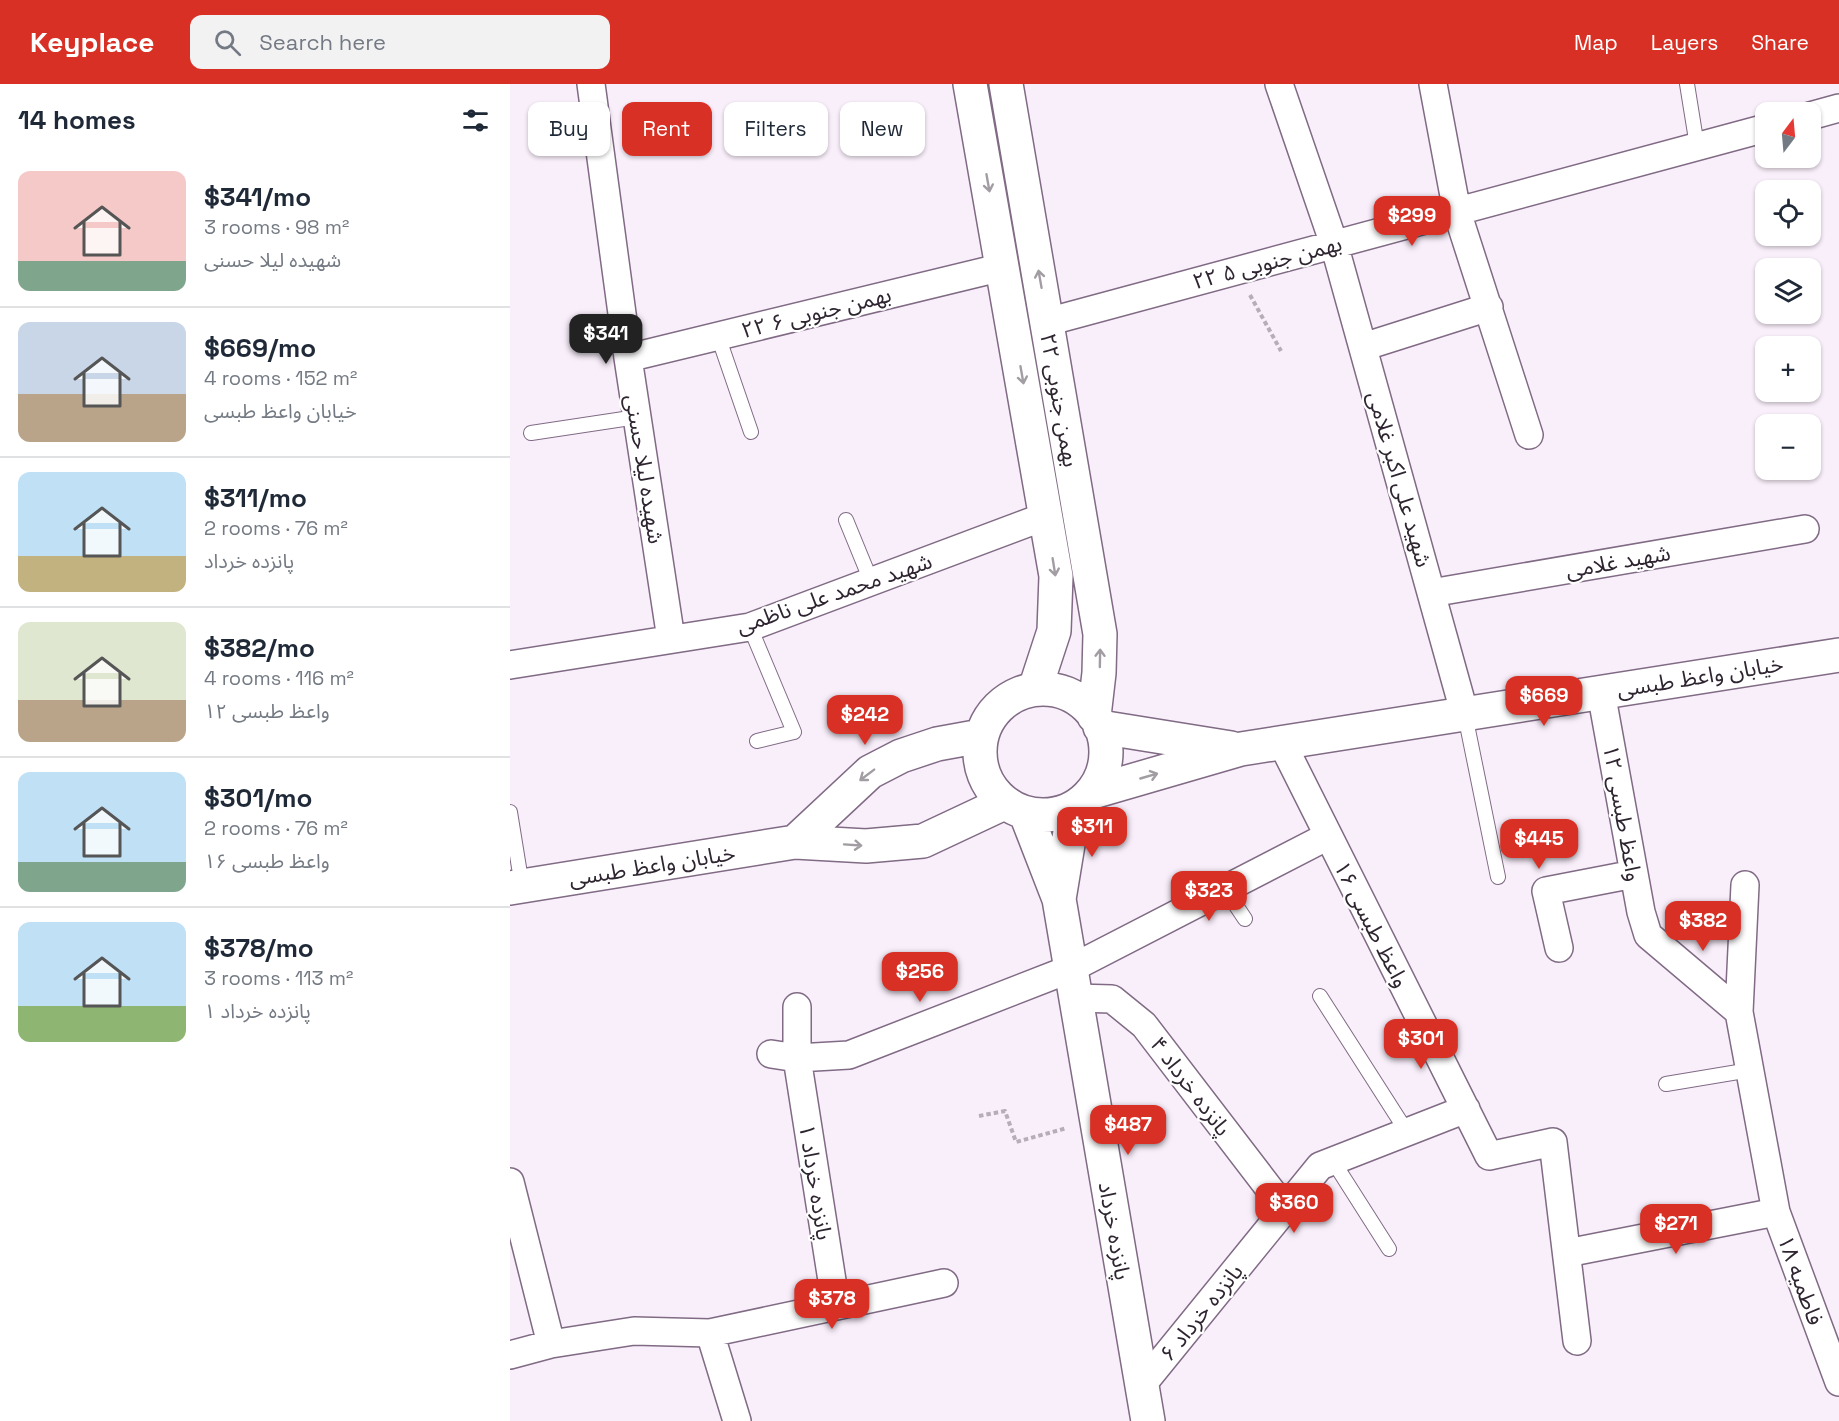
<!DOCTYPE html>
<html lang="en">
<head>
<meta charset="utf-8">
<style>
	body { margin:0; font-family:"Space Grotesk","Noto Sans Arabic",sans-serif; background:#f2f2f3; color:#1f2937; height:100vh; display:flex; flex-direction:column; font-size:22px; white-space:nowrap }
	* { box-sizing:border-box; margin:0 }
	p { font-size:20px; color:#747a83 }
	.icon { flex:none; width:33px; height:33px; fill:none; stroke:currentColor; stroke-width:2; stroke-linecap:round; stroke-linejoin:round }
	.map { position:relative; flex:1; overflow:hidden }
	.drawer { display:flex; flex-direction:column; background:#fff; width:510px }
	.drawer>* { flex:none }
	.top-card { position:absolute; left:18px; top:18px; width:570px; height:54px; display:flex; gap:12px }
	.needle { width:39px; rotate:16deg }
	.tools { position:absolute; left:1245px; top:18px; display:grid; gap:12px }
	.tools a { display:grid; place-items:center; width:66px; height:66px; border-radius:12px; background:#fff; box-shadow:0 2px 4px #0004; font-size:30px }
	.price { position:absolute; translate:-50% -51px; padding:0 14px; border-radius:12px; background:#d93025; color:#fff; font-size:20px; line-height:39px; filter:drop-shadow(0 2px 3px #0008) }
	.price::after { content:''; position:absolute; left:50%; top:36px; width:18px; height:14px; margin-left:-9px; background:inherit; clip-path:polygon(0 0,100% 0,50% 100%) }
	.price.current { background:#222; color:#fff }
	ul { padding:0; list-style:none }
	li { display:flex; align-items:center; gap:18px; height:150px; padding:0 18px }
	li+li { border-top:2px solid #e0e1e3 }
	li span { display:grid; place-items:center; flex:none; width:168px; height:120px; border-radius:12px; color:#555 }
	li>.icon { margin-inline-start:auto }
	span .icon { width:72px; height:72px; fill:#fffc; stroke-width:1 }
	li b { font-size:26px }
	h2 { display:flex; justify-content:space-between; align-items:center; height:72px; padding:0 18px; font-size:26px }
	.tag { padding:0 21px; border-radius:12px; background:#fff; box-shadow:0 2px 4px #0004; font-size:21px; line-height:54px }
	.tag.current { background:#d93025; color:#fff }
	header { display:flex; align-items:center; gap:36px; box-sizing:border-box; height:84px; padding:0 30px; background:#d93025; color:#fff }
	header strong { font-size:28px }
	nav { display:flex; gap:33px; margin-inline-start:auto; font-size:21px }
	.search { width:420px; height:54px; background:#f2f2f3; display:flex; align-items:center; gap:15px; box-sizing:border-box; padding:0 21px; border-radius:12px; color:#747a83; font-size:22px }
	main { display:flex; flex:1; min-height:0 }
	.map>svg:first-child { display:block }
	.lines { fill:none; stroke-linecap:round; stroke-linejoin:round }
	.service-casing { stroke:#806a84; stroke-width:16 }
	.minor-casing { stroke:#806a84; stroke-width:30 }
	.tertiary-casing { stroke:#806a84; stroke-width:36 }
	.path { stroke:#b6adb8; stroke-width:4; stroke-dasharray:4.5 3; stroke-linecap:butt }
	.service { stroke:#fff; stroke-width:14 }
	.minor { stroke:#fff; stroke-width:27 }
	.tertiary { stroke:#fff; stroke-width:33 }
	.oneway { stroke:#a19da2 }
	.labels { text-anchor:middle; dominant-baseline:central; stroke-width:4.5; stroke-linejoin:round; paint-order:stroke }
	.street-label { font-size:22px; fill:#2e2530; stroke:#fff }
</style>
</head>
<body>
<header>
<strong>Keyplace</strong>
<div class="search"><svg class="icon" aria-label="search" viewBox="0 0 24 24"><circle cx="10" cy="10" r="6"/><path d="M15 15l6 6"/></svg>Search here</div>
<nav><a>Map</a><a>Layers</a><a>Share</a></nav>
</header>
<main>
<section class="drawer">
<h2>14 homes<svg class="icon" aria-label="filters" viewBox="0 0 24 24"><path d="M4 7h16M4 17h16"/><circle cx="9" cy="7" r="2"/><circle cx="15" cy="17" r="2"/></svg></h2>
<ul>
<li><span style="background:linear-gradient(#f6c9c9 75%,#7fa58c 0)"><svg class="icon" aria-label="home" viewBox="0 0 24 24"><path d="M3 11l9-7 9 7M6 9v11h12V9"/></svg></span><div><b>$341/mo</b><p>3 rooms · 98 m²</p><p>شهیده لیلا حسنی</p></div></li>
<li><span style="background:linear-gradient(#c9d6e8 60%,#b9a48a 0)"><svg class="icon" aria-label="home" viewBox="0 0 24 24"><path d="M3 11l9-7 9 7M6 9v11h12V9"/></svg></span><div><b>$669/mo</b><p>4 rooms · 152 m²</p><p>خیابان واعظ طبسی</p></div></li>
<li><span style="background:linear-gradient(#bfe0f5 70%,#c2b280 0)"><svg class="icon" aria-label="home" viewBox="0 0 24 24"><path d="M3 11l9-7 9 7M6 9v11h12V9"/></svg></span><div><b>$311/mo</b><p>2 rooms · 76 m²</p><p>پانزده خرداد</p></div></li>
<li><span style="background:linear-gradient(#dfe7d0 65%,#b9a48a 0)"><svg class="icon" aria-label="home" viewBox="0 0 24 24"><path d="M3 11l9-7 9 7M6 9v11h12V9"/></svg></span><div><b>$382/mo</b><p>4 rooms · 116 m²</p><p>واعظ طبسی ۱۲</p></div></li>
<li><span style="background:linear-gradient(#bfe0f5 75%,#7fa58c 0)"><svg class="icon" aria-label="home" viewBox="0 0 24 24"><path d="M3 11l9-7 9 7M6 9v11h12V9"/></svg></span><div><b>$301/mo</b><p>2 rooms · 76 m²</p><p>واعظ طبسی ۱۶</p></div></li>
<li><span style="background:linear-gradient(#bfe0f5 70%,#8fb573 0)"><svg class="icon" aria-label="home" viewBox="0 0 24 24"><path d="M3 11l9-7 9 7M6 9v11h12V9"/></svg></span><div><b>$378/mo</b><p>3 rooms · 113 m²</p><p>پانزده خرداد ۱</p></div></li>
</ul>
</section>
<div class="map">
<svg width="1329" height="1337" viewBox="0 0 1329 1337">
	<rect width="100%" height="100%" fill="#f9effb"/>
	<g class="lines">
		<!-- service casing -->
		<g class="service-casing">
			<path id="service" d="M1177,0L1187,62
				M208,252L241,348
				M21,349L127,333
				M336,436L361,497
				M240,543L284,648L247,657
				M955,631L988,793
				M0,728L12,802
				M715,805L735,835
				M810,912L897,1048
				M1156,1000L1240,986
				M823,1077L879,1165"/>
		</g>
		<!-- minor casing -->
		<g class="minor-casing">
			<path id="minor" d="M81,0L118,274L161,555
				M769,0L824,160L955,631
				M923,0L947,128L1019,351
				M1300,32L1329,24
				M537,238L1256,44
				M853,263L979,223
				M118,274L493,183
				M921,509L1295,445
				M0,581L240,543L536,432
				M1091,608L1131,828L1138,851L1229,928L1266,1128L1329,1298
				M772,659L979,1072L1043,1058L1067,1257
				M1049,864L1036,807L1124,790
				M565,914L602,915L634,941L775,1125
				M287,923V974L326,1222
				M1229,928L1235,801
				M261,970L287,974L339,971L560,885L818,752
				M0,1098L41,1260
				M1057,1169L1266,1128
				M200,1249L227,1337
				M0,1271L41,1260L124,1247L200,1249L434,1199
				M632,1301L810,1082L956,1025"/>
		</g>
		<!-- tertiary casing -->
		<g class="tertiary-casing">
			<path id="tertiary" d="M460,0L546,492L544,547L525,605
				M496,0L590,550L589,589L584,632
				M470 668a63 63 0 1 1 126 0a63 63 0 1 1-126 0Z
				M590,643L721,664
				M583,708L731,665L1329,571
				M516,730L549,815L638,1337
				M285,758L360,688L391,672L427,660L471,652
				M0,804L285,758L356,762L413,757L494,719
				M549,815L564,724"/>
		</g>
		<!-- path -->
		<path class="path" d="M740,211L771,267
			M469,1032L495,1027L506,1058L557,1044"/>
		<!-- service -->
		<use href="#service" class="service"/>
		<!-- minor -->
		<use href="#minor" class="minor"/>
		<!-- tertiary -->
		<use href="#tertiary" class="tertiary"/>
	</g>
	<!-- one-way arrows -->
	<defs><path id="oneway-shaft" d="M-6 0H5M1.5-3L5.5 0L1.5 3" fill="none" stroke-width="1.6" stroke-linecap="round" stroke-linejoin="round" transform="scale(1.5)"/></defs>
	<g class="oneway">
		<use href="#oneway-shaft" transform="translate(478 99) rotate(80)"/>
		<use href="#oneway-shaft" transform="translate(530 195) rotate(-100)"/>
		<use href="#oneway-shaft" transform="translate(512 291) rotate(80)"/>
		<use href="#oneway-shaft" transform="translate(544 483) rotate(81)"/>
		<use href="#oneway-shaft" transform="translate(590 574) rotate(-89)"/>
		<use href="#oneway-shaft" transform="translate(357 691) rotate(143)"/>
		<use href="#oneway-shaft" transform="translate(639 692) rotate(-16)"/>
		<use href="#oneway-shaft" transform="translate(343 761) rotate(4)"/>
	</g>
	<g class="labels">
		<!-- street labels -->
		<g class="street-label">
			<text transform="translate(757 178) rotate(-15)">۲۲ بهمن جنوبی ۵</text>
			<text transform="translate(306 228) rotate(-14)">۲۲ بهمن جنوبی ۶</text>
			<text transform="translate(550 316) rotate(80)">۲۲ بهمن جنوبی</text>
			<text transform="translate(135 385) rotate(81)">شهیده لیلا حسنی</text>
			<text transform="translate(890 395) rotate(74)">شهید علی اکبر غلامی</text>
			<text transform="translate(1108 477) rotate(-10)">شهید غلامی</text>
			<text transform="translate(324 509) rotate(-19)">شهید محمد علی ناظمی</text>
			<text transform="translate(1190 592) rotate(-9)">خیابان واعظ طبسی</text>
			<text transform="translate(1113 729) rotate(80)">واعظ طبسی ۱۲</text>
			<text transform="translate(142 781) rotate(-9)">خیابان واعظ طبسی</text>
			<text transform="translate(862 840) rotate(63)">واعظ طبسی ۱۶</text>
			<text transform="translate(681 1002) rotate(53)">پانزده خرداد ۴</text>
			<text transform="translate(306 1098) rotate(81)">پانزده خرداد ۱</text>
			<text transform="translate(605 1147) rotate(80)">پانزده خرداد</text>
			<text transform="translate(1291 1196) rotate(70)">فاطمیه ۱۸</text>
			<text transform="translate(691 1228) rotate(-51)">پانزده خرداد ۶</text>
		</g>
	</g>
</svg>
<div class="tools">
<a><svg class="needle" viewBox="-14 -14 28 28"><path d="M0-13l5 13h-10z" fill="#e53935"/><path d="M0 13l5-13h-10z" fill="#747a83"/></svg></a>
<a><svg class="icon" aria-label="locate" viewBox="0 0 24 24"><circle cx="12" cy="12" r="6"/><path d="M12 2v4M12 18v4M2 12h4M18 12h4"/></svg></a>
<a><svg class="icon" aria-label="layers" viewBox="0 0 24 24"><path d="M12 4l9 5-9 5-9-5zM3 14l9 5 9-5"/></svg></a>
<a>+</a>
<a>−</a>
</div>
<b class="price" style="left:902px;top:163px">$299</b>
<b class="price current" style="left:96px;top:281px">$341</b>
<b class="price" style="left:1034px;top:643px">$669</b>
<b class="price" style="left:355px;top:662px">$242</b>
<b class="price" style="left:582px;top:774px">$311</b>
<b class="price" style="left:1029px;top:786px">$445</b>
<b class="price" style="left:699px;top:838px">$323</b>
<b class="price" style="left:1193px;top:868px">$382</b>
<b class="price" style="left:410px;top:919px">$256</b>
<b class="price" style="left:911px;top:986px">$301</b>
<b class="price" style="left:618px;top:1072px">$487</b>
<b class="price" style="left:784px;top:1150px">$360</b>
<b class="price" style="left:1166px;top:1171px">$271</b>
<b class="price" style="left:322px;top:1246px">$378</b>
<div class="top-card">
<a class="tag">Buy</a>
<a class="tag current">Rent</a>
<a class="tag">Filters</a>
<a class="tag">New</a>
</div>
</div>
</main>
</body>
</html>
